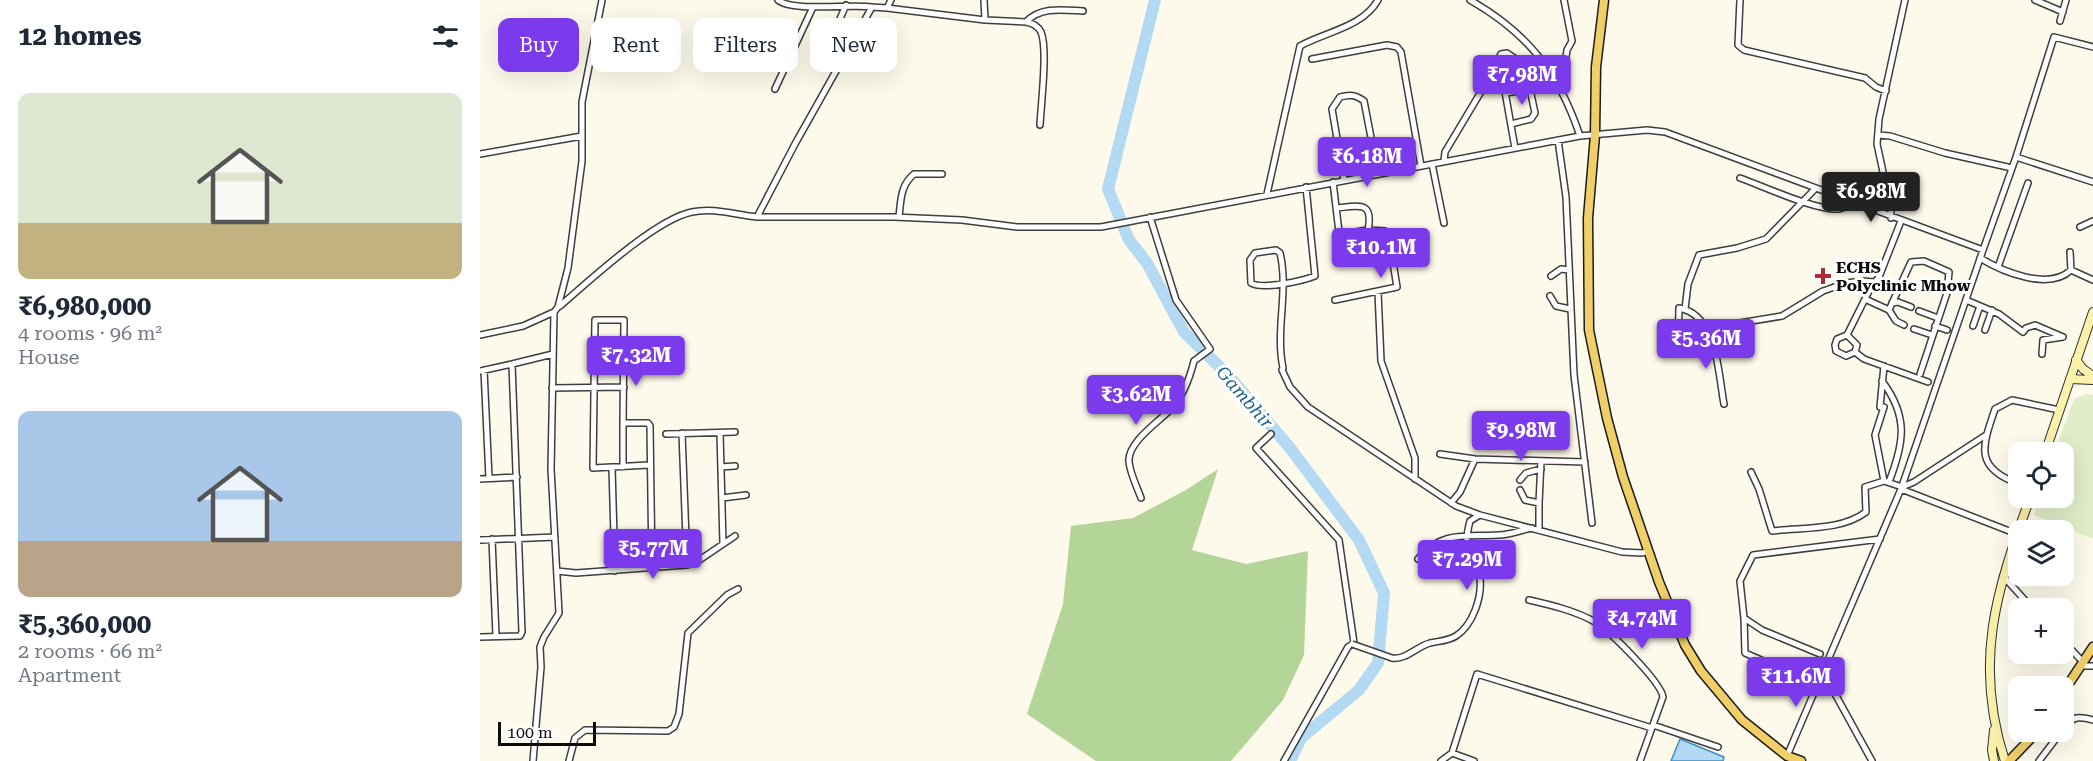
<!DOCTYPE html>
<html lang="en">
<head>
<meta charset="utf-8">
<style>
	body { margin:0; font-family:"Roboto Serif",serif; background:#f6f6f7; color:#1f2937; height:100vh; display:flex; flex-direction:column; font-size:22px; white-space:nowrap }
	* { box-sizing:border-box; margin:0 }
	p { font-size:20px; color:#747a83 }
	.icon { flex:none; width:33px; height:33px; fill:none; stroke:currentColor; stroke-width:2; stroke-linecap:round; stroke-linejoin:round }
	.map { position:relative; flex:1; overflow:hidden }
	.side { display:flex; flex-direction:column; background:#fff; width:480px }
	.side>* { flex:none }
	.banner { position:absolute; left:18px; top:18px; width:570px; height:54px; display:flex; gap:12px }
	.tools { position:absolute; left:1528px; top:442px; display:grid; gap:12px }
	.tools a { display:grid; place-items:center; width:66px; height:66px; border-radius:12px; background:#fff; box-shadow:0 6px 24px #0002; font-size:30px }
	.scale { position:absolute; left:18px; bottom:15px; width:98px; box-sizing:border-box; padding-left:6px; border:3px solid #0b0b0b; border-top:0; font-size:16px; line-height:21px; white-space:nowrap; color:#0b0b0b; -webkit-text-stroke:4px #fff; paint-order:stroke }
	.price { position:absolute; translate:-50% -51px; padding:0 14px; border-radius:6px; background:#7c3aed; color:#fff; font-size:20px; line-height:39px; filter:drop-shadow(0 2px 3px #0008) }
	.price::after { content:''; position:absolute; left:50%; top:36px; width:18px; height:14px; margin-left:-9px; background:inherit; clip-path:polygon(0 0,100% 0,50% 100%) }
	.price.on { background:#222; color:#fff }
	ul { padding:0; list-style:none }
	li { display:grid; align-content:center; gap:12px; height:318px; padding:0 18px }
	li span { display:grid; place-items:center; height:186px; border-radius:12px; color:#555 }
	li>.icon { margin-inline-start:auto }
	span .icon { width:108px; height:108px; fill:#fffc; stroke-width:1 }
	li b { font-size:26px }
	h2 { display:flex; justify-content:space-between; align-items:center; height:72px; padding:0 18px; font-size:26px }
	.chip { padding:0 21px; border-radius:12px; background:#fff; box-shadow:0 6px 24px #0002; font-size:21px; line-height:54px }
	.chip.on { background:#7c3aed; color:#fff }
	main { display:flex; flex:1; min-height:0 }
	.map>svg:first-child { display:block }
	.forest { fill:#b3d598 }
	.pitch { fill:#e0edc8 }
	.water { fill:#b3daf2; stroke:#3f8ec4; stroke-width:1.5 }
	.lines { fill:none; stroke-linecap:round; stroke-linejoin:round }
	.river { stroke:#b3daf2; stroke-width:12 }
	.street-casing { stroke:#3e3e3e; stroke-width:8 }
	.secondary-casing { stroke:#2d2d2d; stroke-width:10 }
	.primary-casing { stroke:#1c1c1c; stroke-width:11 }
	.street { stroke:#fff; stroke-width:5 }
	.secondary { stroke:#faf1aa; stroke-width:8 }
	.primary { stroke:#f0cf69; stroke-width:8 }
	.street-bridge-casing { stroke:#3e3e3e; stroke-width:8; stroke-linecap:butt }
	.street-bridge { stroke:#fff; stroke-width:5 }
	.poi-dot { fill:#b22d33; stroke:#fff; stroke-width:2 }
	.labels { text-anchor:middle; dominant-baseline:central; stroke-width:6; stroke-linejoin:round; paint-order:stroke }
	.poi-label { font-size:16px; font-weight:bold; fill:#0b0b0b; stroke:#fff; text-anchor:start }
	.water-label { font-size:18px; font-style:italic; fill:#1d6094; stroke:#fff }
</style>
</head>
<body>
<main>
<section class="side">
<h2>12 homes<svg class="icon" aria-label="filters" viewBox="0 0 24 24"><path d="M4 7h16M4 17h16"/><circle cx="9" cy="7" r="2"/><circle cx="15" cy="17" r="2"/></svg></h2>
<ul>
<li><span style="background:linear-gradient(#dfe7d0 70%,#c2b280 0)"><svg class="icon" aria-label="home" viewBox="0 0 24 24"><path d="M3 11l9-7 9 7M6 9v11h12V9"/></svg></span><div><b>₹6,980,000</b><p>4 rooms · 96 m²</p><p>House</p></div></li>
<li><span style="background:linear-gradient(#a9c7e8 70%,#b9a48a 0)"><svg class="icon" aria-label="home" viewBox="0 0 24 24"><path d="M3 11l9-7 9 7M6 9v11h12V9"/></svg></span><div><b>₹5,360,000</b><p>2 rooms · 66 m²</p><p>Apartment</p></div></li>
</ul>
</section>
<div class="map">
<svg width="1613" height="761" viewBox="0 0 1613 761">
	<rect width="100%" height="100%" fill="#fefaeb"/>
	<!-- forest -->
	<path class="forest" d="M738,469L712,550L766,564L828,551L824,655L803,700L751,761H616L547,714L583,604L591,526L653,518L706,490Z"/>
	<!-- pitch -->
	<path class="pitch" d="M1607,394L1613,395V539L1554,515L1559,498H1584V453H1574L1594,399Z"/>
	<!-- water -->
	<path class="water" d="M1200,739L1244,757L1243,761H1191Z"/>
	<g class="lines">
		<!-- river -->
		<path class="river" d="M675,0L628,189L649,240L667,263L704,332L750,377L810,448L879,540L904,593L898,663L879,690L821,738L810,761"/>
		<!-- street casing -->
		<g class="street-casing">
			<path id="street" d="M298,0C311,12 371,4 392,7
				M411,0L407,8L392,7L315,144L277,217H414L482,220L537,227H621L1100,136
				M504,0L505,20
				M990,0C1048,33 1079,73 1100,136L1167,130L1185,132L1503,250L1536,157L1613,182
				M1260,0L1258,45L1264,50L1385,78L1396,87L1406,91
				M1555,0L1583,12
				M407,8L505,20L546,22C561,6 584,10 603,11
				M1580,21L1586,0
				M546,22C552,23 558,26 561,32C568,49 561,104 560,125
				M832,59L907,45L917,47L921,52L941,166
				M342,60L366,5
				M1008,80L1021,54L1027,53L1036,59
				M1077,83L1083,77L1087,50L1092,41L1084,0
				M295,89L333,7
				M1026,93L1046,90L1051,94L1055,113L1051,119L1031,124
				M1398,135L1410,136L1465,153L1532,168
				M1078,140L1086,197L1094,375L1112,523
				M0,154L102,136
				M1536,157L1574,37L1613,47
				M964,161L965,152L1008,80L1021,81L1024,86L1035,148
				M952,164L964,223
				M1260,178C1283,186 1336,211 1359,209C1364,208 1367,206 1371,203
				M864,180L852,109L860,97C870,94 876,95 884,101L898,174
				M853,182L859,232L862,234L888,230C894,200 878,206 856,208
				M787,194L820,46C845,32 883,27 898,0
				M419,217C421,200 420,186 434,174H462
				M1411,218V209L1397,144L1399,119L1425,0
				M1600,227L1613,221
				M1590,252L1591,270
				M1500,258C1523,272 1569,291 1591,270L1613,280
				M1518,267L1548,183
				M1071,276L1081,269L1089,270
				M898,292L901,361L935,458V479
				M1070,296L1076,306L1090,309
				M1385,299L1409,310L1416,321L1424,325
				M855,300L917,287L909,238L905,231L888,230
				M1486,300L1519,314L1543,332L1546,328L1555,325L1583,337L1563,340L1562,354
				M1412,303L1418,302L1431,307
				M80,306C110,280 176,219 212,212C233,207 256,215 277,217
				M1205,309L1208,284L1219,255L1257,248L1286,239L1335,189
				M1409,310L1431,262L1444,261L1469,272L1467,293L1440,374
				M1439,311L1458,318
				M1455,326L1467,330
				M1493,326L1500,306
				M1434,329L1452,335
				M1505,330L1512,310
				M0,335L43,326L74,312
				M1367,335L1377,345L1375,352L1366,356L1356,351L1355,345L1357,339L1367,335L1391,287L1399,277L1421,221
				M1198,337L1220,336L1235,327L1302,316L1343,291L1366,283L1382,281L1395,282
				M1198,347L1199,308C1238,315 1238,373 1244,404
				M1375,352L1384,359L1448,382
				M803,368C795,330 809,291 800,253L796,250L775,253L770,260L771,283C782,290 822,281 835,276L826,187
				M4,370L9,478
				M802,370L810,387L828,407L976,506L1000,515L1142,552L1162,553L1169,551
				M0,371L32,364
				M1402,381C1429,417 1424,443 1409,482
				M72,388L144,387
				M1400,407L1404,366
				M1404,407L1395,435L1404,481
				M202,433L207,565
				M240,433L243,544
				M186,434L255,432
				M791,434L776,448L859,540L874,643L868,647L804,761
				M960,454L995,459L1105,462
				M169,465L113,468L115,320H144L143,423H168L170,426L172,568
				M143,467V423
				M241,467L255,466
				M132,468L135,571
				M1271,472L1279,489L1292,531C1322,527 1361,531 1386,512L1385,487L1404,481L1422,487L1434,482L1506,435
				M0,479L37,477
				M1040,480L1046,473L1061,469
				M1539,484C1494,468 1502,447 1515,409L1532,400L1579,410
				M1421,489L1537,534
				M1040,490L1045,500L1059,503L1061,461
				M242,498L266,495
				M661,498C657,487 650,473 649,462C647,442 680,421 692,408C704,395 710,377 714,361L730,349L696,300L670,217
				M971,503L980,492L995,459
				M1059,503V529
				M12,539L16,636
				M0,540L75,537
				M938,559C961,530 987,537 1019,535C1030,535 1041,530 1052,528
				M77,571L96,573L206,565L215,563L255,536
				M1523,576L1553,609
				M1049,600C1071,605 1096,611 1115,622C1129,630 1181,682 1183,697L1160,761
				M1264,618L1265,653L1295,666L1289,683
				M0,637L40,636L42,632L32,364L73,354
				M1584,642L1603,662
				M1340,654L1282,630L1264,618L1260,581L1273,555L1400,539
				M912,658C926,660 936,647 950,643C959,641 968,641 976,636C993,625 1002,597 1000,579C999,571 993,565 990,558C985,547 987,532 990,521L998,516
				M1601,666H1613
				M1346,670L1354,692L1392,761
				M1173,725L1238,747
				M1584,728C1593,716 1599,716 1613,720
				M972,753L994,761
				M1307,756L1421,489L1503,250
				M53,761L61,667L60,647L64,637L79,613L71,469L74,312L78,307L88,268L102,161V102L122,0
				M89,761L95,738L105,730L188,731L194,727L199,714L208,633L247,595L258,589
				M961,761L972,753L997,674L1172,728
				M1559,761L1581,732"/>
		</g>
		<!-- secondary casing -->
		<g class="secondary-casing">
			<path id="secondary" d="M1596,360L1603,369L1613,376
				M1590,379L1613,380
				M1565,453L1613,312
				M1514,730L1512,750L1514,761
				M1525,761C1493,663 1516,591 1550,498"/>
		</g>
		<!-- primary casing -->
		<g class="primary-casing">
			<path id="primary" d="M1124,0L1116,67L1115,135L1108,218L1109,330L1127,418L1143,477L1179,582L1205,645L1221,671L1262,720L1307,756L1321,761
				M1584,691L1613,647
				M1529,761L1557,732"/>
		</g>
		<!-- street -->
		<use href="#street" class="street"/>
		<!-- secondary -->
		<use href="#secondary" class="secondary"/>
		<!-- primary -->
		<use href="#primary" class="primary"/>
		<!-- street-bridge casing -->
		<g class="street-bridge-casing">
			<path id="street-bridge" d="M872,644L912,658"/>
		</g>
		<!-- street-bridge -->
		<use href="#street-bridge" class="street-bridge"/>
	</g>
	<!-- markers -->
	<path class="poi-dot" d="M1340 267h6v6h6v6h-6v6h-6v-6h-6v-6h6z"/>
	<g class="labels">
		<!-- poi labels -->
		<g class="poi-label">
			<text x="1356" y="267">ECHS<tspan x="1356" dy="18">Polyclinic Mhow</tspan></text>
		</g>
		<!-- water labels -->
		<g class="water-label">
			<text transform="translate(765 397) rotate(49)">Gambhir</text>
		</g>
	</g>
</svg>
<div class="tools">
<a><svg class="icon" aria-label="locate" viewBox="0 0 24 24"><circle cx="12" cy="12" r="6"/><path d="M12 2v4M12 18v4M2 12h4M18 12h4"/></svg></a>
<a><svg class="icon" aria-label="layers" viewBox="0 0 24 24"><path d="M12 4l9 5-9 5-9-5zM3 14l9 5 9-5"/></svg></a>
<a>+</a>
<a>−</a>
</div>
<div class="scale">100 m</div>
<b class="price" style="left:1042px;top:106px">₹7.98M</b>
<b class="price" style="left:887px;top:188px">₹6.18M</b>
<b class="price on" style="left:1391px;top:223px">₹6.98M</b>
<b class="price" style="left:901px;top:279px">₹10.1M</b>
<b class="price" style="left:1226px;top:370px">₹5.36M</b>
<b class="price" style="left:156px;top:387px">₹7.32M</b>
<b class="price" style="left:656px;top:426px">₹3.62M</b>
<b class="price" style="left:1041px;top:462px">₹9.98M</b>
<b class="price" style="left:173px;top:580px">₹5.77M</b>
<b class="price" style="left:987px;top:591px">₹7.29M</b>
<b class="price" style="left:1162px;top:650px">₹4.74M</b>
<b class="price" style="left:1316px;top:708px">₹11.6M</b>
<div class="banner">
<a class="chip on">Buy</a>
<a class="chip">Rent</a>
<a class="chip">Filters</a>
<a class="chip">New</a>
</div>
</div>
</main>
</body>
</html>
